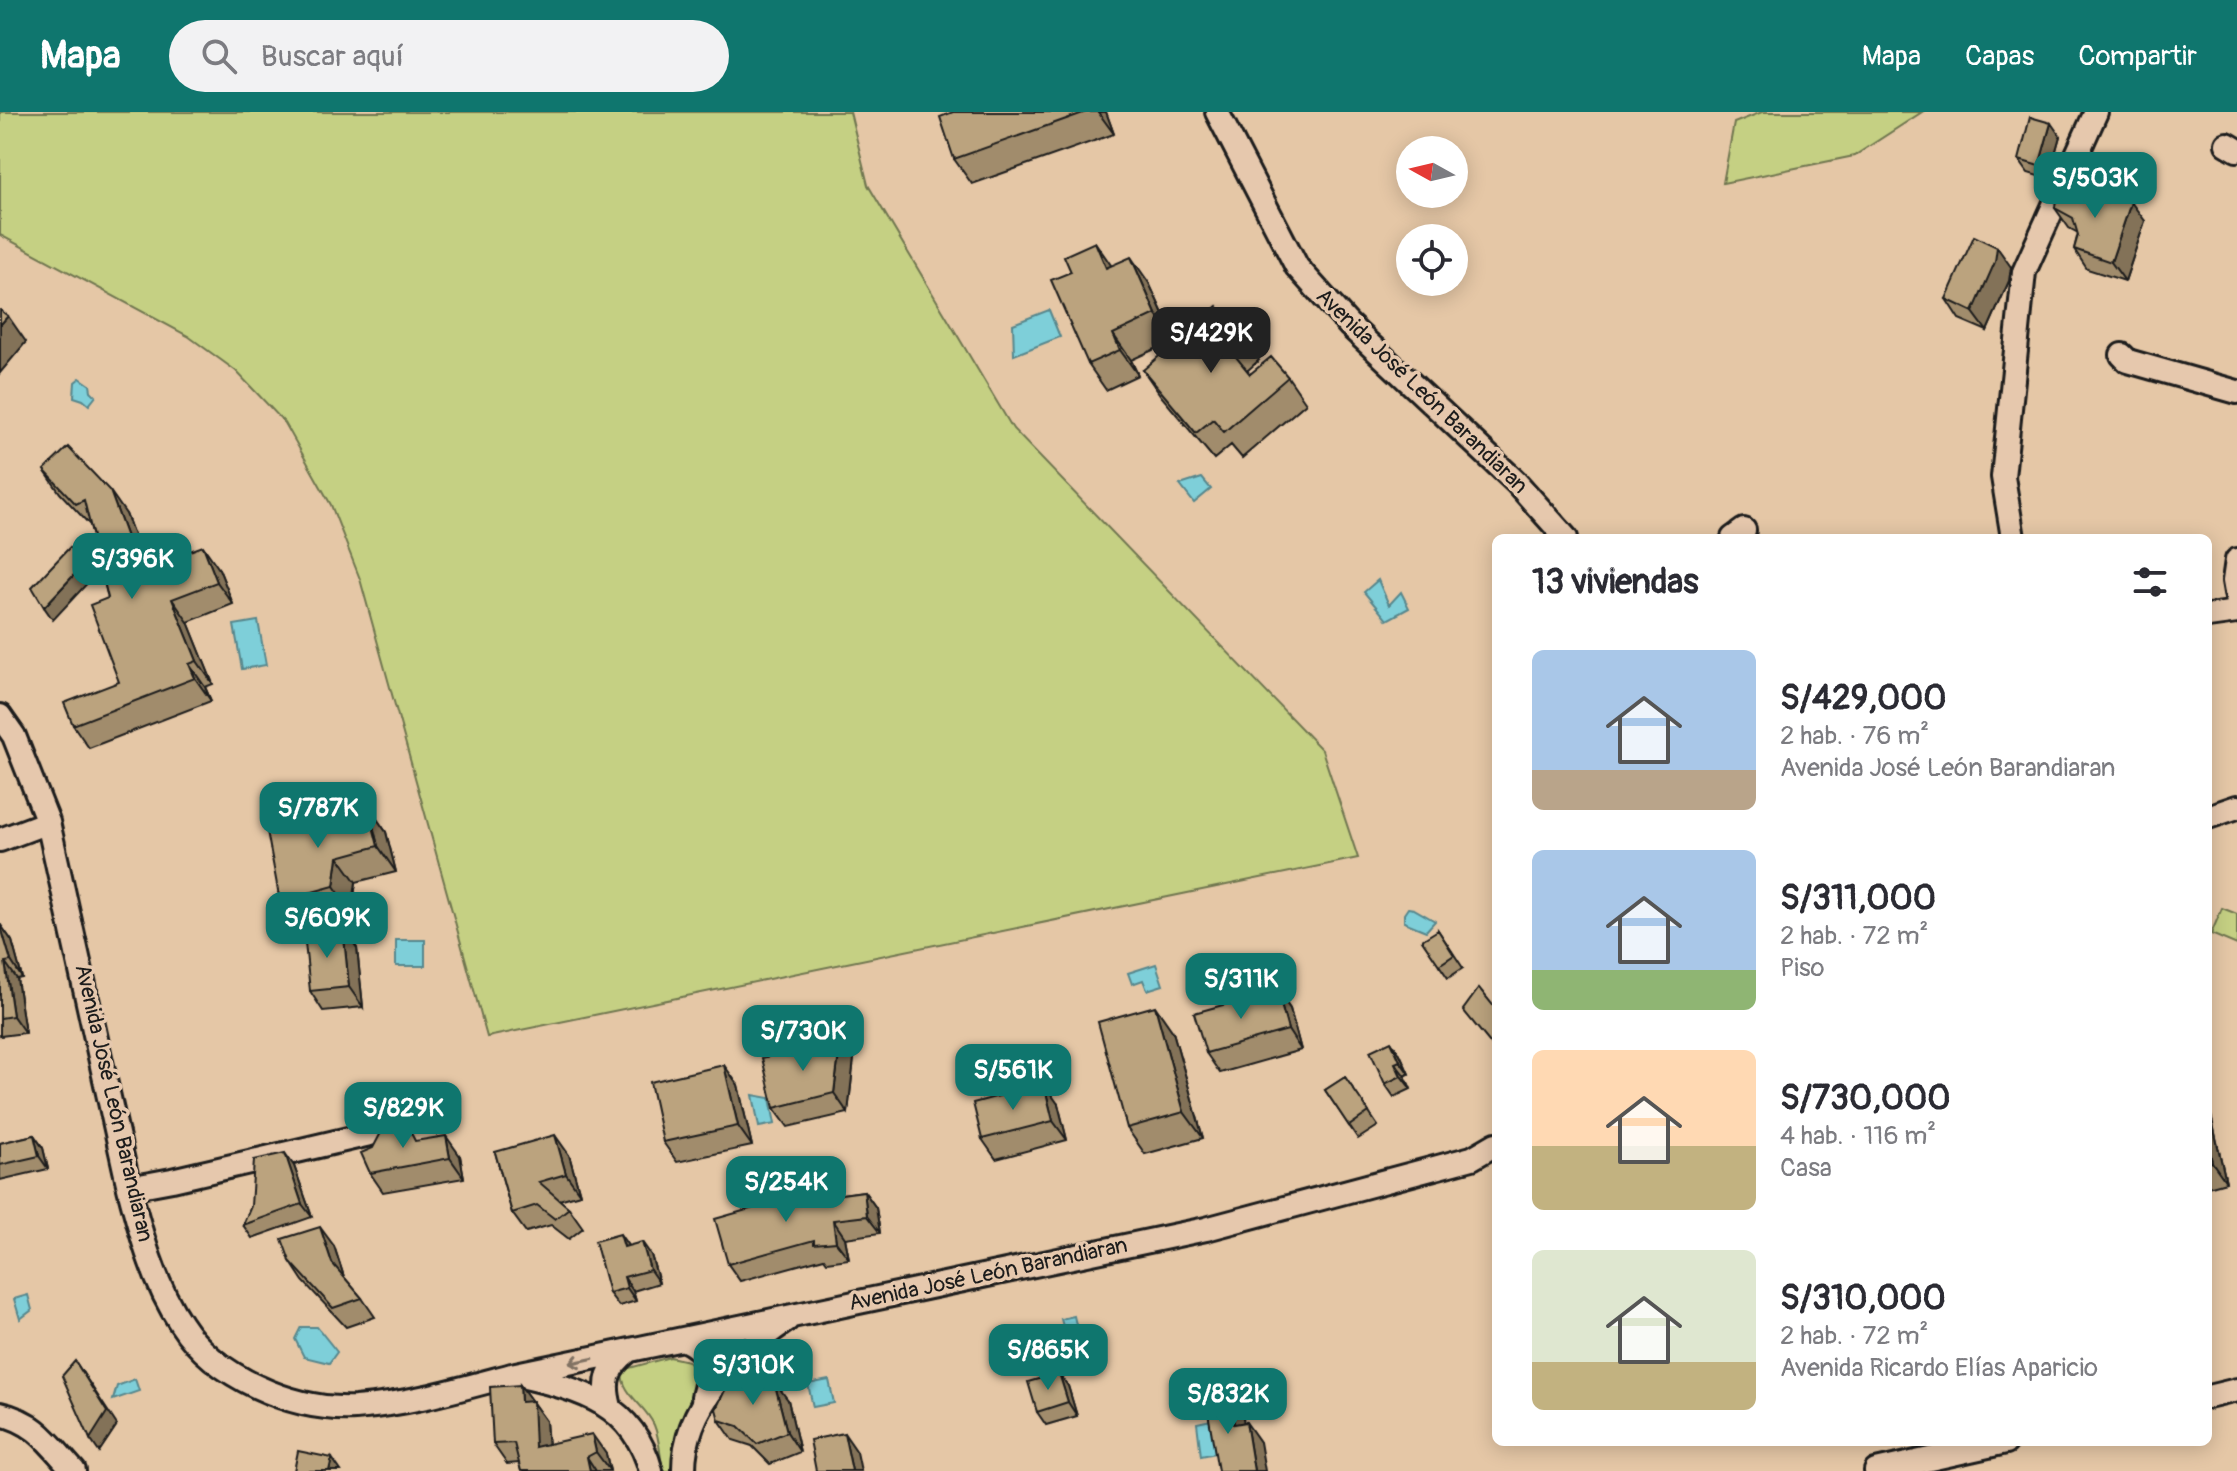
<!DOCTYPE html>
<html lang="es">
<head>
<meta charset="utf-8">
<style>
	body { margin:0; font-family:Pangolin,sans-serif; background:#f2f2f3; color:#2b2b33; height:100vh; display:flex; flex-direction:column; font-size:30px; white-space:nowrap }
	* { box-sizing:border-box; margin:0 }
	p { font-size:26px; color:#7c7c81 }
	.icon { flex:none; width:44px; height:44px; fill:none; stroke:currentColor; stroke-width:2; stroke-linecap:round; stroke-linejoin:round }
	.map { position:relative; flex:1; overflow:hidden }
	.sheet { position:absolute; left:1492px; top:422px; width:720px; height:912px; display:flex; flex-direction:column; background:#fff; border-radius:12px; box-shadow:0 4px 20px #0003 }
	.sheet>* { flex:none }
	.needle { width:52px; rotate:278deg }
	.buttons { position:absolute; left:1396px; top:24px; display:grid; gap:16px }
	.buttons a { display:grid; place-items:center; width:72px; height:72px; border-radius:50%; background:#fff; box-shadow:0 4px 20px #0003; font-size:40px }
	.price { position:absolute; translate:-50% -68px; padding:0 18px; border-radius:16px; background:#0f766e; color:#fff; font-size:26px; line-height:52px; filter:drop-shadow(0 2px 4px #0008) }
	.price::after { content:''; position:absolute; left:50%; top:48px; width:24px; height:18px; margin-left:-12px; background:inherit; clip-path:polygon(0 0,100% 0,50% 100%) }
	.price.selected { background:#222; color:#fff }
	ul { padding:0; list-style:none }
	li { display:flex; align-items:center; gap:24px; height:200px; padding:0 40px }
	li span { display:grid; place-items:center; flex:none; width:224px; height:160px; border-radius:12px; color:#555 }
	li>.icon { margin-inline-start:auto }
	span .icon { width:96px; height:96px; fill:#fffc; stroke-width:1 }
	li b { font-size:34px }
	h2 { display:flex; justify-content:space-between; align-items:center; height:96px; padding:0 40px; font-size:34px }
	header { display:flex; align-items:center; gap:48px; box-sizing:border-box; height:112px; padding:0 40px; background:#0f766e; color:#fff }
	header strong { font-size:38px }
	nav { display:flex; gap:44px; margin-inline-start:auto; font-size:28px }
	.search { width:560px; height:72px; background:#f2f2f3; display:flex; align-items:center; gap:20px; box-sizing:border-box; padding:0 28px; border-radius:44px; color:#7c7c81; font-size:30px }
	.map>svg:first-child { display:block }
	.green { fill:#c5d083; stroke:#707650; stroke-width:2 }
	.water { fill:#7ecfd9; stroke:#57878d; stroke-width:2 }
	.lines { fill:none; stroke-linecap:round; stroke-linejoin:round }
	.minor-casing { stroke:#1c1c1c; stroke-width:28 }
	.minor { stroke:#e6c8ad; stroke-width:22 }
	.wall { fill:#a18c6c; stroke:#1c1c1c; stroke-width:2 }
	.shaded-wall { fill:#837258; stroke:#1c1c1c; stroke-width:2 }
	.building { fill:#bba37e; stroke:#1c1c1c; stroke-width:2 }
	.oneway { stroke:#817264 }
	.labels { text-anchor:middle; dominant-baseline:central; stroke-width:7; stroke-linejoin:round; paint-order:stroke }
	.street-label { font-size:22px; fill:#1c1c1c; stroke:#e6c8ad }
</style>
</head>
<body>
<header>
<strong>Mapa</strong>
<div class="search"><svg class="icon" aria-label="search" viewBox="0 0 24 24"><circle cx="10" cy="10" r="6"/><path d="M15 15l6 6"/></svg>Buscar aquí</div>
<nav><a>Mapa</a><a>Capas</a><a>Compartir</a></nav>
</header>
<div class="map">
<svg width="2237" height="1359" viewBox="0 0 2237 1359">
	<rect width="100%" height="100%" fill="#e5c7a6"/>
	<filter id="ink" filterUnits="userSpaceOnUse"><feTurbulence type="fractalNoise" baseFrequency=".0125" numOctaves="2"/><feDisplacementMap in="SourceGraphic" scale="16" xChannelSelector="R" yChannelSelector="G"/><feConvolveMatrix kernelMatrix="1 2 1 2 8 2 1 2 1" color-interpolation-filters="sRGB"/></filter>
	<g filter="url(#ink)">
		<!-- green -->
		<path class="green" d="M0,0H850L868,73L1013,317L1322,638L1358,746L487,925L360,467L331,393L285,311L236,259L188,224L0,123Z
			M1762,0H1922L1854,44L1723,71L1734,11Z
			M2222,796L2237,802V833L2211,822Z
			M670,1245L688,1249L695,1258L692,1285L677,1326L680,1359H663C660,1345 660,1327 654,1313C645,1292 621,1283 622,1258Z"/>
		<!-- water -->
		<path class="water" d="M1049,198L1060,225L1014,243L1013,212Z
			M80,266L90,273L91,279L96,284L89,293L83,288L74,285L75,270Z
			M1202,366L1211,377L1194,391L1180,373Z
			M1378,468L1389,493L1401,480L1409,496L1387,508L1364,480Z
			M258,509L266,553L242,557L234,513Z
			M1408,796L1414,797L1435,809L1426,819L1404,810V802Z
			M396,828H425V854H396Z
			M1156,852L1163,873L1147,878L1143,868L1132,872L1128,861Z
			M753,983L770,986L775,1012L759,1015Z
			M28,1183L32,1198L20,1207L14,1187Z
			M1074,1204L1081,1234L1069,1237L1061,1207Z
			M301,1215H317L337,1240L329,1251L304,1245L295,1227Z
			M135,1267L139,1279L113,1288L117,1274Z
			M829,1268L834,1291L813,1295L808,1272Z
			M1211,1308L1216,1341L1201,1344L1197,1311Z"/>
		<g class="lines">
			<!-- minor casing -->
			<g class="minor-casing">
				<path id="minor" d="M1217,0L1297,155L1349,213L1516,370L1566,426
					M2227,32L2237,38
					M2122,243L2128,249L2237,280
					M1733,426L1744,418
					M2013,426L2003,365L2024,160L2096,0
					M2237,448L2234,469L2237,486
					M2208,504L2237,500
					M0,604L14,624L48,710L129,1076C141,1122 154,1172 181,1212C215,1265 293,1299 355,1296C410,1292 463,1276 516,1262L1206,1117L1472,1046L1496,1032
					M2208,705L2237,695
					M0,728L48,710
					M129,1076L172,1068L374,1021
					M683,1227C713,1241 711,1256 703,1285
					M521,1264C582,1278 633,1292 651,1359
					M2208,1285L2237,1278
					M610,1295C603,1269 607,1256 628,1239
					M0,1302C37,1310 50,1333 74,1359
					M684,1359C683,1294 737,1242 787,1208
					M1876,1359L2006,1330"/>
			</g>
			<!-- minor -->
			<use href="#minor" class="minor"/>
		</g>
		<!-- wall -->
		<path class="wall" d="M953,0H1106L1114,22L972,72L954,47Z
			M2060,24L2048,67L2028,61L2019,48Z
			M2071,86L2145,109L2125,169L2087,157L2074,137L2078,121L2069,116L2055,96Z
			M1112,154L1149,171L1175,228L1131,248L1138,263L1106,278L1088,252Z
			M2011,155L2009,169L1987,219L1959,207L1946,187Z
			M1241,223L1259,248L1247,259L1250,262L1288,265L1306,291L1242,346L1231,333L1214,347L1161,284L1143,258Z
			M44,358L126,402L146,456L219,457L233,492L188,510L213,572L205,575L211,589L89,636L73,613L119,570L108,486L90,413L60,381Z
			M368,694L386,720L396,760L356,770L352,800L298,815L280,789Z
			M0,812L12,829L22,866L17,867L25,921L0,924Z
			M343,816L357,836L363,895L323,899L310,879Z
			M1438,818L1463,856L1448,866L1439,853Z
			M1277,878L1290,897L1301,938L1220,961L1206,941Z
			M1173,920L1203,1026L1145,1042L1127,1016Z
			M841,926L854,946L848,1001L788,1015L774,996Z
			M1400,942L1409,962L1405,964L1411,977L1394,985L1385,972Z
			M1345,965L1378,1014L1358,1027L1325,978Z
			M738,973L752,1034L677,1050L663,1030Z
			M2208,990L2226,1070L2208,1075Z
			M1058,992L1067,1028L996,1047L982,1027Z
			M34,1023L43,1036L48,1057L0,1068V1031Z
			M418,1029L460,1044L464,1066L383,1080L370,1061Z
			M495,1040L569,1043L580,1082L559,1088L569,1096L583,1116L569,1127L551,1113L526,1120L512,1101Z
			M294,1054L312,1105L252,1126L243,1113Z
			M864,1079L876,1096L880,1121L845,1126L849,1147L827,1150L824,1146L740,1169L728,1152L791,1089Z
			M334,1134L344,1165L362,1186L375,1205L346,1215L303,1169L290,1149Z
			M629,1134L651,1143L659,1171L633,1179L636,1189L619,1194L609,1181Z
			M520,1273L546,1309L548,1332L606,1342L610,1359H521L519,1351L507,1352L493,1332Z
			M1068,1274L1077,1304L1046,1313L1037,1300Z
			M788,1288L800,1340L770,1352L752,1334L733,1328L719,1308Z"/>
		<!-- shaded-wall -->
		<path class="shaded-wall" d="M1098,0H1106L1114,22Z
			M2051,11L2060,24L2048,67L2039,54Z
			M2131,90L2145,109L2125,169L2111,150Z
			M1095,130L1113,156H1106Z
			M1997,135L2011,155L2009,169L1987,219L1973,200Z
			M1131,145L1149,171L1175,228L1156,202Z
			M8,204L26,230L0,261V213Z
			M1113,222L1131,248L1138,263L1120,238Z
			M110,379L126,402L156,481L139,458Z
			M203,434L219,457L233,492L217,470Z
			M86,450L95,463L53,508L44,495Z
			M172,487L188,510L213,572L197,549Z
			M189,552L205,575L211,589L195,566Z
			M368,694L386,720L396,760L378,734Z
			M338,745L356,770L352,800L334,774Z
			M0,812L12,829L22,866L11,849Z
			M343,816L357,836L363,895L349,875Z
			M5,850L17,867L25,921L13,904Z
			M1277,878L1290,897L1301,938L1288,918Z
			M1155,894L1173,920L1203,1026L1184,1000Z
			M841,926L854,946L848,1001L834,981Z
			M1391,929L1400,942L1409,962L1400,949Z
			M1395,951L1405,964L1411,977L1401,964Z
			M724,953L738,973L752,1034L738,1014Z
			M1044,972L1058,992L1067,1028L1053,1009Z
			M2208,991L2226,1070L2212,1050L2208,1032Z
			M34,1023L43,1036L48,1057L39,1044Z
			M555,1023L569,1043L580,1082L566,1062Z
			M446,1024L460,1044L464,1066L450,1046Z
			M285,1041L294,1054L312,1105L302,1092Z
			M864,1079L876,1096L880,1121L867,1104Z
			M833,1108L845,1126L849,1147L836,1130Z
			M320,1115L334,1134L346,1171L332,1151Z
			M620,1122L629,1135H624Z
			M642,1130L651,1143L659,1171L650,1158Z
			M624,1165L633,1179L636,1189L627,1176Z
			M75,1249L117,1313L99,1340L90,1327Z
			M1059,1261L1068,1274L1077,1304L1068,1290Z
			M774,1269L788,1288L800,1340L787,1320Z
			M520,1273L546,1309L549,1355L535,1335L521,1290Z
			M1228,1279L1242,1299L1247,1332L1234,1312Z
			M1246,1310L1260,1330L1265,1359H1254Z
			M844,1321L857,1340L861,1359H852Z
			M592,1322L606,1342L610,1359L596,1340Z
			M587,1345L596,1359H590Z
			M332,1346L341,1359H329Z"/>
		<!-- building -->
		<path class="building" d="M953,0H1086L954,47L940,5Z
			M2030,5L2051,11L2039,54L2019,48Z
			M2076,71L2131,90L2111,150L2074,137L2078,123L2073,106L2055,96L2057,77L2071,86Z
			M1974,124L1997,135L1995,150L1973,200L1946,187Z
			M1095,130L1106,156L1131,145L1156,202L1113,222L1120,238L1088,252L1051,168L1071,160L1064,144Z
			M1217,194L1241,223L1227,234L1250,262L1271,245L1288,265L1224,320L1213,307L1196,321L1143,258Z
			M0,198L8,204L0,213Z
			M68,335L110,379L139,458L203,434L217,470L172,487L197,549L189,552L195,566L73,613L64,591L119,570L90,493L108,486L84,388L76,392L44,358Z
			M70,435L86,450L44,495L32,475Z
			M368,694L378,734L338,745L334,774L280,789L267,719Z
			M0,812L11,849L5,850L13,904L0,906Z
			M343,816L349,875L310,879L304,821Z
			M1438,818L1454,843L1439,853L1422,828Z
			M1479,876L1496,897V934L1494,936L1463,898Z
			M1277,878L1288,918L1206,941L1194,901Z
			M1155,894L1184,1000L1127,1016L1098,910Z
			M841,926L834,981L774,996L762,946Z
			M1391,929L1400,949L1395,951L1401,964L1385,972L1370,939Z
			M724,953L738,1014L663,1030L650,970Z
			M1345,965L1369,1000L1349,1014L1325,978Z
			M1044,972L1053,1009L982,1027L973,991Z
			M386,1011L407,1013L415,1029L446,1024L450,1046L370,1061L361,1041L373,1036Z
			M34,1023L39,1044L0,1053V1031Z
			M555,1023L566,1062L539,1070L569,1096L555,1107L537,1093L512,1101L495,1040Z
			M2208,1032L2212,1050L2208,1051Z
			M285,1041L302,1092L243,1113L251,1094L254,1048Z
			M864,1079L867,1104L833,1108L836,1130L814,1132V1128L728,1152L715,1107L789,1086L790,1089Z
			M320,1115L332,1151L362,1186L333,1196L290,1149L282,1127Z
			M620,1122L624,1135L642,1130L650,1158L624,1165L627,1176L609,1181L595,1129Z
			M75,1249L107,1300L90,1327L62,1264Z
			M752,1258L774,1269L787,1320L757,1332L738,1314L719,1308L716,1297L727,1274Z
			M1059,1261L1068,1290L1037,1300L1028,1270Z
			M520,1273L521,1290L533,1289L535,1335L592,1322L596,1340L587,1345L590,1359H521L514,1331L493,1332L490,1275Z
			M1228,1279L1234,1312L1246,1310L1254,1359H1218L1205,1283Z
			M844,1321L852,1359H816L810,1328Z
			M298,1339L332,1346L329,1359H294Z"/>
		<!-- one-way arrows -->
		<defs><path id="oneway-shaft" d="M-6 0H5M1.5-3L5.5 0L1.5 3" fill="none" stroke-width="1.6" stroke-linecap="round" stroke-linejoin="round" transform="scale(2)"/></defs>
		<use class="oneway" href="#oneway-shaft" transform="translate(581 1249) rotate(168)"/>
	</g>
	<g class="labels">
		<!-- street labels -->
		<g class="street-label">
			<text transform="translate(1422 279) rotate(44)">Avenida José León Barandiaran</text>
			<text transform="translate(114 991) rotate(77)">Avenida José León Barandiaran</text>
			<text transform="translate(988 1162) rotate(-12)">Avenida José León Barandiaran</text>
		</g>
	</g>
</svg>
<div class="buttons">
<a><svg class="needle" viewBox="-14 -14 28 28"><path d="M0-13l5 13h-10z" fill="#e53935"/><path d="M0 13l5-13h-10z" fill="#7c7c81"/></svg></a>
<a><svg class="icon" aria-label="locate" viewBox="0 0 24 24"><circle cx="12" cy="12" r="6"/><path d="M12 2v4M12 18v4M2 12h4M18 12h4"/></svg></a>
</div>
<b class="price" style="left:2095px;top:108px">S/503K</b>
<b class="price selected" style="left:1211px;top:263px">S/429K</b>
<b class="price" style="left:132px;top:489px">S/396K</b>
<b class="price" style="left:318px;top:738px">S/787K</b>
<b class="price" style="left:327px;top:848px">S/609K</b>
<b class="price" style="left:1241px;top:909px">S/311K</b>
<b class="price" style="left:803px;top:961px">S/730K</b>
<b class="price" style="left:1013px;top:1000px">S/561K</b>
<b class="price" style="left:403px;top:1038px">S/829K</b>
<b class="price" style="left:786px;top:1112px">S/254K</b>
<b class="price" style="left:1048px;top:1280px">S/865K</b>
<b class="price" style="left:753px;top:1295px">S/310K</b>
<b class="price" style="left:1228px;top:1324px">S/832K</b>
<section class="sheet">
<h2>13 viviendas<svg class="icon" aria-label="filters" viewBox="0 0 24 24"><path d="M4 7h16M4 17h16"/><circle cx="9" cy="7" r="2"/><circle cx="15" cy="17" r="2"/></svg></h2>
<ul>
<li><span style="background:linear-gradient(#a9c7e8 75%,#b9a48a 0)"><svg class="icon" aria-label="home" viewBox="0 0 24 24"><path d="M3 11l9-7 9 7M6 9v11h12V9"/></svg></span><div><b>S/429,000</b><p>2 hab. · 76 m²</p><p>Avenida José León Barandiaran</p></div></li>
<li><span style="background:linear-gradient(#a9c7e8 75%,#8fb573 0)"><svg class="icon" aria-label="home" viewBox="0 0 24 24"><path d="M3 11l9-7 9 7M6 9v11h12V9"/></svg></span><div><b>S/311,000</b><p>2 hab. · 72 m²</p><p>Piso</p></div></li>
<li><span style="background:linear-gradient(#ffd9b3 60%,#c2b280 0)"><svg class="icon" aria-label="home" viewBox="0 0 24 24"><path d="M3 11l9-7 9 7M6 9v11h12V9"/></svg></span><div><b>S/730,000</b><p>4 hab. · 116 m²</p><p>Casa</p></div></li>
<li><span style="background:linear-gradient(#dfe7d0 70%,#c2b280 0)"><svg class="icon" aria-label="home" viewBox="0 0 24 24"><path d="M3 11l9-7 9 7M6 9v11h12V9"/></svg></span><div><b>S/310,000</b><p>2 hab. · 72 m²</p><p>Avenida Ricardo Elías Aparicio</p></div></li>
</ul>
</section>
</div>
</body>
</html>
